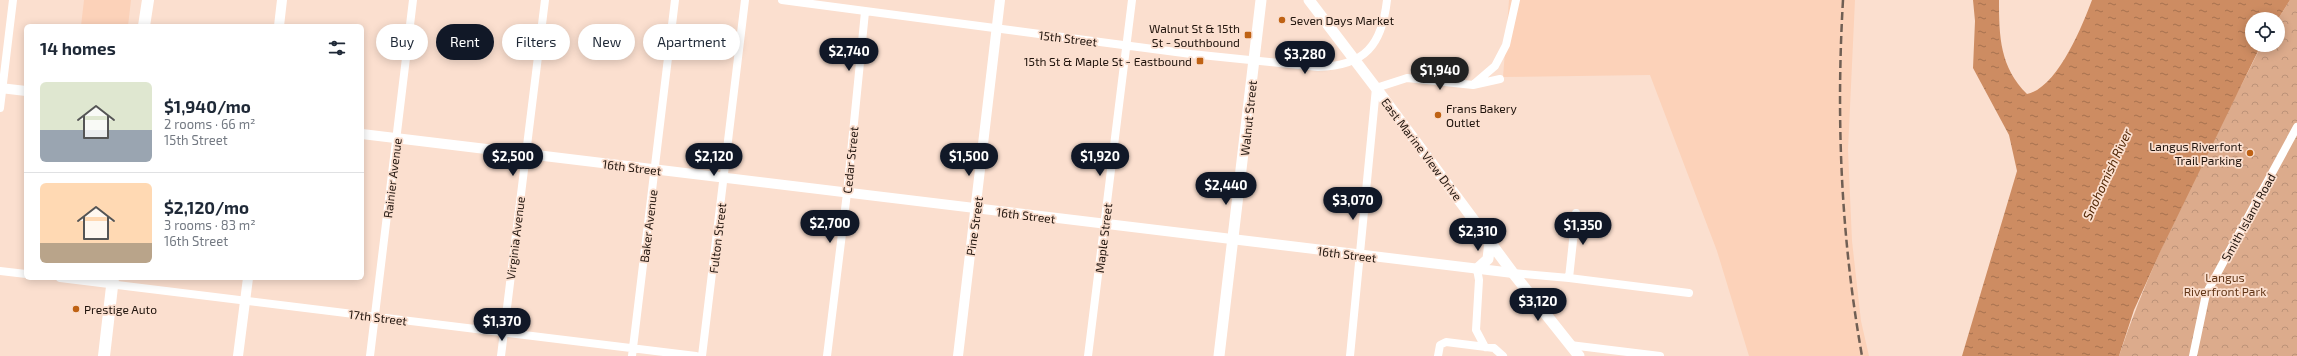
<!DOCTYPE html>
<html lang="en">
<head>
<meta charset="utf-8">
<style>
	body { margin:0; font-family:"Exo 2",sans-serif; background:#f6f6f7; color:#1f2937; height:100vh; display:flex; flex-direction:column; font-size:15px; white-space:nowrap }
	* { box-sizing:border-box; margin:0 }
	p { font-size:13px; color:#747a83 }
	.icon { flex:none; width:22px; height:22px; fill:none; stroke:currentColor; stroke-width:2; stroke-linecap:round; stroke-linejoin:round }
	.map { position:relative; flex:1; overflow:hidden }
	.drawer { position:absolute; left:24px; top:24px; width:340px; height:256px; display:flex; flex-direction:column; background:#fff; border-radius:6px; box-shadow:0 2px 10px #0003 }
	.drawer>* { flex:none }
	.hud { position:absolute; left:376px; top:24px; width:380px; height:36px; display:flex; gap:8px }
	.buttons { position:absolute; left:2245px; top:12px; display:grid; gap:8px }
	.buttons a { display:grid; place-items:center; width:40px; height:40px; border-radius:50%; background:#fff; box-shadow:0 2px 10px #0003; font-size:20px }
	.price { position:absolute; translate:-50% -34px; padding:0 9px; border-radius:14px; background:#111827; color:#fff; font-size:13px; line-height:26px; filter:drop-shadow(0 1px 2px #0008) }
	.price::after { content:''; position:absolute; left:50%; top:24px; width:12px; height:9px; margin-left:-6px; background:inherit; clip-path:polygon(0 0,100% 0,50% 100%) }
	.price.active { background:#222; color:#fff }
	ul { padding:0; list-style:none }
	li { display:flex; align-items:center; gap:12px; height:100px; padding:0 16px }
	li+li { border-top:1px solid #e0e1e3 }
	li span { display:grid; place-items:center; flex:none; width:112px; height:80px; border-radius:6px; color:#555 }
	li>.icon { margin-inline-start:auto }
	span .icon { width:48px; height:48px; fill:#fffc; stroke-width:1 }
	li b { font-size:17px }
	h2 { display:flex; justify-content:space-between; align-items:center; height:48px; padding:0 16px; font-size:17px }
	.pill { padding:0 14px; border-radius:18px; background:#fff; box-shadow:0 2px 10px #0003; font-size:14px; line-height:36px }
	.pill.active { background:#111827; color:#fff }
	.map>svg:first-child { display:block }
	.built { fill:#fcd2b9 }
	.forest { fill:url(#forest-crowns) }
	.water { fill:url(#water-ripples) }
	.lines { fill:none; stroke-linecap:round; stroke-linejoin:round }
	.minor { stroke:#fff; stroke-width:8 }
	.tertiary { stroke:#fff; stroke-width:10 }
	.secondary { stroke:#fff; stroke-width:11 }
	.primary { stroke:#fff; stroke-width:12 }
	.rail { stroke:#705f54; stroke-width:2.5; stroke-dasharray:8 4; stroke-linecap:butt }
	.poi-dot { fill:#bf6214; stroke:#fbdfcf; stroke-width:1.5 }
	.labels { text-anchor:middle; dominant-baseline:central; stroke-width:3.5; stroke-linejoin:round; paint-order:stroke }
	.poi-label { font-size:12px; fill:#20140d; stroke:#fbdfcf; text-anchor:start }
	.street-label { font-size:12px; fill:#20140d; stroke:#fbdfcf }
	.park-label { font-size:12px; fill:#623617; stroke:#fbdfcf }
	.water-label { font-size:13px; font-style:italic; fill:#4f2503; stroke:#fbdfcf }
</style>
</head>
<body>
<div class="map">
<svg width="2297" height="356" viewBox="0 0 2297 356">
	<defs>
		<pattern id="forest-crowns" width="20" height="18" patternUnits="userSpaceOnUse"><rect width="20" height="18" fill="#dcab8c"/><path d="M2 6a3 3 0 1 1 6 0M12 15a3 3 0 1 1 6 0" fill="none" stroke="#bc9278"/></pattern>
		<pattern id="water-ripples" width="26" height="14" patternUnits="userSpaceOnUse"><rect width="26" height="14" fill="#cd8c62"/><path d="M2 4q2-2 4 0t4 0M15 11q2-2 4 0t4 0" fill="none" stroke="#a6714f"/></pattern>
	</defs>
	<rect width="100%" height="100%" fill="#fbdfcf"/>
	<!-- built -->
	<path class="built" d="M84,0H131L128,26H81Z
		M1509,0H1855L1848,150L1852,241L1861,321L1869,356H1749L1717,251L1650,75L1503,77Z"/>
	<!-- forest -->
	<path class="forest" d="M2290,0H2297V356H2119C2155,248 2211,147 2261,46L2278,45V19Z"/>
	<!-- water -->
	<path class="water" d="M1973,0H1999C1999,37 2000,67 2027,94C2057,88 2082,27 2092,0H2290L2278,19H2252V45H2261L2161,250L2134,310L2119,356H1962L2017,171L2009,135L1973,68L1975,21Z"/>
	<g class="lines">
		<!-- minor -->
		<path class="minor" d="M782,0L1191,54L1318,67C1365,66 1382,45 1387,0
			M1474,84L1495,66L1506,45L1516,0
			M0,108L13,0
			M1477,269L1479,280L1476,330L1485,347
			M0,271L26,274
			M1513,273L1569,278L1689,293
			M60,278L696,356
			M1569,278L1576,213
			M1570,345L1660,356
			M370,356L413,0
			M501,356L545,0
			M632,356L675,0
			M702,356L745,0
			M827,356L847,193L865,12
			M1088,356L1132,0
			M1350,356L1376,88L1407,78L1473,85L1500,79
			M1438,356L1440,345L1446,342L1494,348L1503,356
			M2193,356L2206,294L2297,127"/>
		<!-- tertiary -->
		<path class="tertiary" d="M279,26L282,0
			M0,88L26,91
			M362,134L1513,273
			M238,356L248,278
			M958,356L1000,0"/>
		<!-- secondary -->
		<path class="secondary" d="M1309,0L1376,88L1513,273L1579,356
			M1477,269L1488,259L1490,241
			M1219,356L1261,0"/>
		<!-- primary -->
		<path class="primary" d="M144,26L148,0
			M104,356L113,278"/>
		<!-- rail -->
		<path class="rail" d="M1843,0C1836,119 1841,238 1862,356"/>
	</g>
	<!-- markers -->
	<g class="poi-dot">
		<circle cx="1282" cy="20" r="4"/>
		<rect x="1244" y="31" width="8" height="8" rx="2"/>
		<rect x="1196" y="57" width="8" height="8" rx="2"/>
		<circle cx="1438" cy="115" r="4"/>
		<circle cx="2250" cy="153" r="4"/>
		<circle cx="76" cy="309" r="4"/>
	</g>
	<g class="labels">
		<!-- poi labels -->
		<g class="poi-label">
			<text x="1290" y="20">Seven Days Market</text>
			<text x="1240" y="28" text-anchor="end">Walnut St &amp; 15th<tspan x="1240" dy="14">St - Southbound</tspan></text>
			<text x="1192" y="61" text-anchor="end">15th St &amp; Maple St - Eastbound</text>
			<text x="1446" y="108">Frans Bakery<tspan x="1446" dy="14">Outlet</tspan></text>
			<text x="2242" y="146" text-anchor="end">Langus Riverfont<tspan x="2242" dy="14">Trail Parking</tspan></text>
			<text x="84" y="309">Prestige Auto</text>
		</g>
		<!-- street labels -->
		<g class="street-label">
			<text transform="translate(1068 38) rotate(7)">15th Street</text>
			<text transform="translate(1248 118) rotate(-84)">Walnut Street</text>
			<text transform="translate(1422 149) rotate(53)">East Marine View Drive</text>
			<text transform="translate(850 160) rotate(-84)">Cedar Street</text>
			<text transform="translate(632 167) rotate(7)">16th Street</text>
			<text transform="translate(392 178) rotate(-83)">Rainier Avenue</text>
			<text transform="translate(1026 215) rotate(7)">16th Street</text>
			<text transform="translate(2248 217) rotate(-61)">Smith Island Road</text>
			<text transform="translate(648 226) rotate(-83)">Baker Avenue</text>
			<text transform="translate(974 226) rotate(-82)">Pine Street</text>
			<text transform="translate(515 238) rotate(-83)">Virginia Avenue</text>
			<text transform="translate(717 238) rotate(-83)">Fulton Street</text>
			<text transform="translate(1103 238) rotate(-83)">Maple Street</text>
			<text transform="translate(1347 254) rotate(7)">16th Street</text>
			<text transform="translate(378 317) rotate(7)">17th Street</text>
		</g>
		<!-- park labels -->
		<g class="park-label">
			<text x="2225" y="277">Langus<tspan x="2225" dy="14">Riverfront Park</tspan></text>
		</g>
		<!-- water labels -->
		<g class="water-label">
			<text transform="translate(2107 174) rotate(-65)">Snohomish River</text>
		</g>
	</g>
</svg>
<div class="buttons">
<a><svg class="icon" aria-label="locate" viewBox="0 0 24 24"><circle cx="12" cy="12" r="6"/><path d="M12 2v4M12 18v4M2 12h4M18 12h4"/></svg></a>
</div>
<b class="price" style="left:849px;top:72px">$2,740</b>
<b class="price" style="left:1305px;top:75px">$3,280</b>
<b class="price active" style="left:1440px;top:91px">$1,940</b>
<b class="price" style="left:513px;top:177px">$2,500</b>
<b class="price" style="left:714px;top:177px">$2,120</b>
<b class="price" style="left:969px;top:177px">$1,500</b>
<b class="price" style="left:1100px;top:177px">$1,920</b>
<b class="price" style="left:1226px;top:206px">$2,440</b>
<b class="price" style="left:1353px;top:221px">$3,070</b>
<b class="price" style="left:830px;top:244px">$2,700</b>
<b class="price" style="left:1583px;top:246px">$1,350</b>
<b class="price" style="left:1478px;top:252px">$2,310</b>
<b class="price" style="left:1538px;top:322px">$3,120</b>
<b class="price" style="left:502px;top:342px">$1,370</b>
<div class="hud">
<a class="pill">Buy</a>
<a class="pill active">Rent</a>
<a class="pill">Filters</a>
<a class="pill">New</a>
<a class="pill">Apartment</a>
</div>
<section class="drawer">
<h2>14 homes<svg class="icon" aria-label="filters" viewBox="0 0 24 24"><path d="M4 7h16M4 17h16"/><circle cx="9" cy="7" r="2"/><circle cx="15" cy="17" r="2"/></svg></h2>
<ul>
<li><span style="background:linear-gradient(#dfe7d0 60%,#9aa5b1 0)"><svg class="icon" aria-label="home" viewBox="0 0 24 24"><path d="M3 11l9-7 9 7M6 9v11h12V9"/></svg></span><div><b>$1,940/mo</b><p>2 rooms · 66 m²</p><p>15th Street</p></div></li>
<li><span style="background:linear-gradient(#ffd9b3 75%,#b9a48a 0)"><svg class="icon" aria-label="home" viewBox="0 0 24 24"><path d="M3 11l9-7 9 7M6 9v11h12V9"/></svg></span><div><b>$2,120/mo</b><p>3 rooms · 83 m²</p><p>16th Street</p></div></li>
</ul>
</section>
</div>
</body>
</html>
